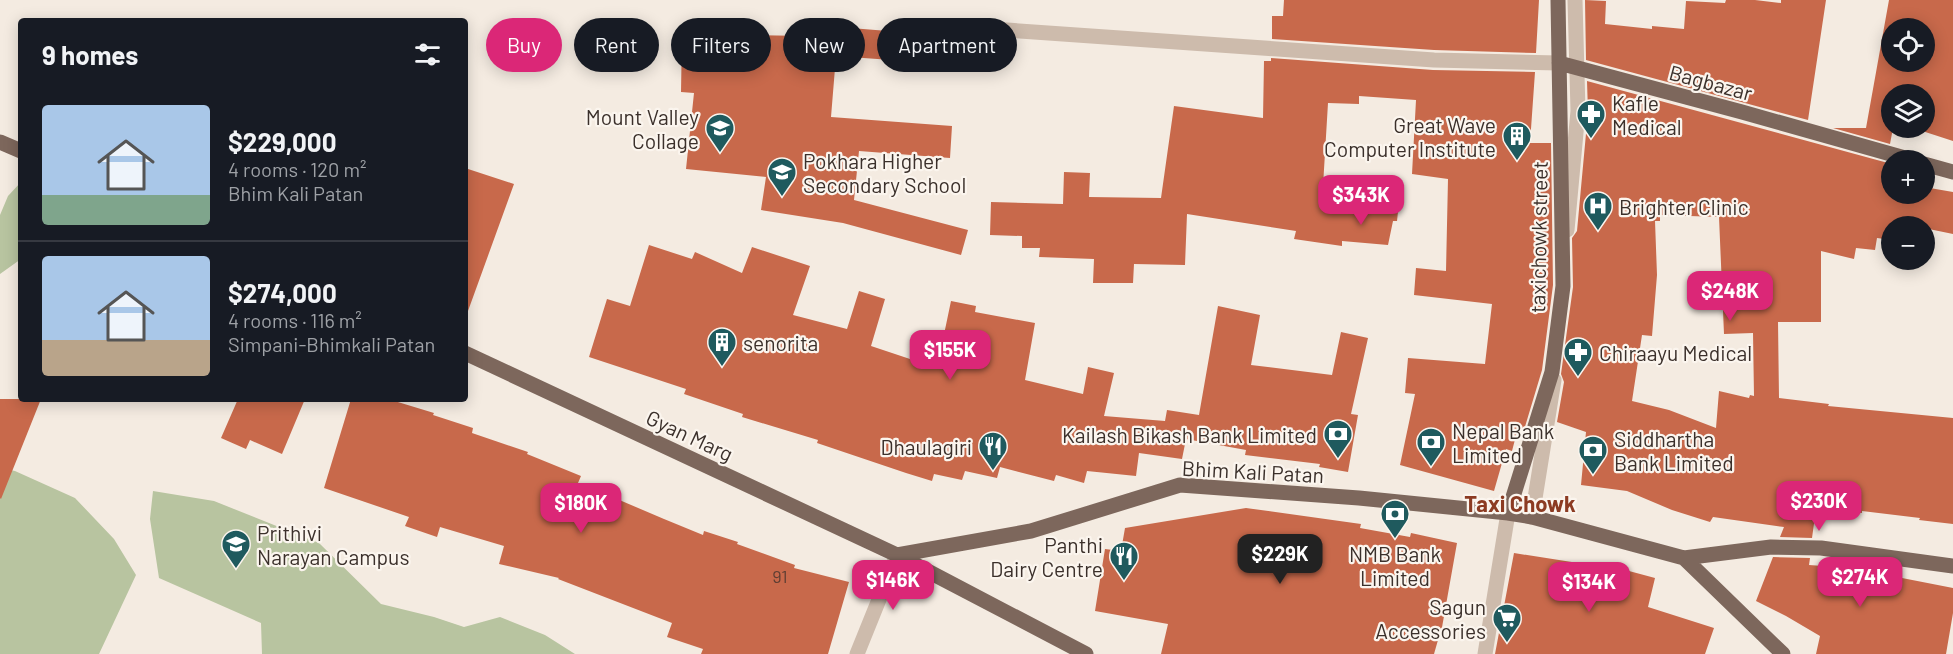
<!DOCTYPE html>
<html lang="en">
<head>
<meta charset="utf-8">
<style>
	body { margin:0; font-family:Barlow,sans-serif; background:#242831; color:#f1f3f6; height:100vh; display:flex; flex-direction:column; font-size:22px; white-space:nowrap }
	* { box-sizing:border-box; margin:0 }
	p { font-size:20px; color:#9ea1a6 }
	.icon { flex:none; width:33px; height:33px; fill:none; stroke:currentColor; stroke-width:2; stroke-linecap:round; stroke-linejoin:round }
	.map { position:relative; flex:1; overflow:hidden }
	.side { position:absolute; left:18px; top:18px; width:450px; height:384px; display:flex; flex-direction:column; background:#171b24; border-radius:6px; box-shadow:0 3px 15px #0003 }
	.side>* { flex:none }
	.top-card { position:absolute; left:486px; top:18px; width:570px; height:54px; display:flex; gap:12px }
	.controls { position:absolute; left:1881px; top:18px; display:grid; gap:12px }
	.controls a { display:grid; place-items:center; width:54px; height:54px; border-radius:50%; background:#171b24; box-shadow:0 3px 15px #0003; font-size:30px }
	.price { position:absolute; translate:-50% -51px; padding:0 14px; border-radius:12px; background:#db2777; color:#fff; font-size:20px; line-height:39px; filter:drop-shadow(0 2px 3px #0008) }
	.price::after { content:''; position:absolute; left:50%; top:36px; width:18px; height:14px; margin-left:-9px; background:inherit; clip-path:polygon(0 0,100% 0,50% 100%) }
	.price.selected { background:#222; color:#fff }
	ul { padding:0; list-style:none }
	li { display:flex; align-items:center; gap:18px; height:150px; padding:0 24px }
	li+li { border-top:2px solid #363941 }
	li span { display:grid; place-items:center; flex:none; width:168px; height:120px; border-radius:6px; color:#555 }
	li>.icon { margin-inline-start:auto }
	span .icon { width:72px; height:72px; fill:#fffc; stroke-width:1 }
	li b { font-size:26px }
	h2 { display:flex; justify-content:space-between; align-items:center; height:72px; padding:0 24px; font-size:26px }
	.tag { padding:0 21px; border-radius:27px; background:#171b24; box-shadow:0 3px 15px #0003; font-size:21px; line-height:54px }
	.tag.selected { background:#db2777; color:#fff }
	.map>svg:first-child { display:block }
	.green { fill:#b8c4a0 }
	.building { fill:#c8694b; fill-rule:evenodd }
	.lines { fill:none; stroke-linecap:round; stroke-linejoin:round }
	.minor { stroke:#cdbbac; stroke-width:15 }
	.major { stroke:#7d675c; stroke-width:15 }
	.labels { text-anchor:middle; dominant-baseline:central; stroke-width:4.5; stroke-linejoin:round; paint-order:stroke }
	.number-label { font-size:18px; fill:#5e3e33 }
	.street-label { font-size:21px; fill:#3b302b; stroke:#fbf5ee }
	.poi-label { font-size:21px; fill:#3b302b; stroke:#fbf5ee; text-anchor:start }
	.neighbourhood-label { font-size:22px; font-weight:bold; fill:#8c3b22; stroke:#fbf5ee }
</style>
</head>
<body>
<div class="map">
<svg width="1953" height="654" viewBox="0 0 1953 654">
	<rect width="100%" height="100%" fill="#f4ebe1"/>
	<!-- green -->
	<path class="green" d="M21,182V259L0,274V215L8,196Z
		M0,468L15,471L75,498L114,539L136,575L99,654H0Z
		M153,491L214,501L319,543L381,604L434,617L464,627L500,617L545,635L575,654H262L261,623L159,578L150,519Z"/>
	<!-- building -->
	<path class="building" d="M1284,0H1539L1536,53L1434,50L1272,39V16H1283Z
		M1585,0L1606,1L1605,24L1652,29V26L1684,29L1686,1L1725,3L1726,0H1755L1781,3V0H1826L1808,120L1586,60Z
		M1889,0H1953V141L1913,128H1924V94H1892L1893,128L1890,144L1833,128H1866ZM1892,28H1924V62H1892Z
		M807,23L838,25V27L963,37L960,65L836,56L831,117L952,126L950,158L859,151L854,200L968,230L961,255L843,223L761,210L766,177L686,169L694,93L681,92L682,34L806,36Z
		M1271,58L1433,70L1535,72L1530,143H1551L1553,285L1542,370L1524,430L1518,428L1512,451L1506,449L1494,491L1400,465L1415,394L1405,393L1408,358L1485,364L1492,304L1414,295L1416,268L1446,271L1448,179L1412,174L1416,100L1359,96V104L1328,103L1323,186L1400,193L1397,221H1393L1388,245L1342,241V246L1294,239L1296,231L1187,214L1185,265L1134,264L1133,283H1093L1094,259L1039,257L1040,248H1022V236L990,235L991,202L1063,204L1064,172L1090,173L1089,197L1161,198L1174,106L1263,118L1264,61H1271Z
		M1587,81L1888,163L1885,179L1892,180V194H1924V187L1953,192V234L1924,228V226L1892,222V240L1877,238L1875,250L1856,248L1854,259L1821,251V322H1778L1779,398L1829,404L1828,406L1953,418V524L1919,520L1920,518L1862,511V513L1816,509L1812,538L1780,537L1784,527L1713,517L1710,522L1672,510L1627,491L1581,485L1586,432L1557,422L1564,382L1561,374L1573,287L1572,238L1577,231L1588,112ZM1660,215L1719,217L1724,334L1753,333L1754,396L1750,395L1749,398L1719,391L1716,428L1669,410L1632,401L1642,335L1652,336L1657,275L1655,221H1660Z
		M465,168L514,184L468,311L465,310Z
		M649,245L692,259L695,252L742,273L752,247L810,266L793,315L847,329L859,291L885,299L871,346L937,368L951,301L976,306L975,312L1035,323L1025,380L1083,394L1088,367L1114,373L1104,416L1165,421L1167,410L1199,415L1218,306L1260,315L1251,365L1332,375L1341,332L1368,338L1351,414L1358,415L1348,472L1319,467L1320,464L1245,455L1246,450L1186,439L1182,459L1139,453L1136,476L1087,471L1084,483L1056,475L1054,481L1000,467L997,478L965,471L962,480L934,474L932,481L906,473L817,443L818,440L742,417L743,414L684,394L686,389L589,357L607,299L630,306Z
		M0,399H41L1,499L0,498Z
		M238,399H305L282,454L250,440L246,449L221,438Z
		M351,399H388L434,413L433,415L473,428L472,433L528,452L527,454L581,476L578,483L610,494V496L664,519L703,535L704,531L738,542L737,544L795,565L794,568L849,582L828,654H701L703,649L667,637L672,623L558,579L559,578L499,564L504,546L440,527L437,537L405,526L409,517L324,488Z
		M1246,508L1361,524L1360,528L1410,537L1411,533L1457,543L1441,633H1440L1434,654H1161L1168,624L1095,611L1105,549L1121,551L1125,528Z
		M1514,553L1629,571L1655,578L1648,607L1714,628L1705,654H1495Z
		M1773,557L1810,558L1809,565L1851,568L1953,588V613L1946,654H1816L1820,636L1786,616L1756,601Z"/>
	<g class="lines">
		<!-- minor -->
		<path class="minor" d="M978,28L1434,60L1559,63
			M1567,230L1578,111L1575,0
			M1532,517L1554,380
			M857,654L897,555
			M1485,654L1508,513"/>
		<!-- major -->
		<path class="major" d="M1559,63L1742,112L1912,160
			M0,142L21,151
			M1924,164L1953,172
			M465,353L897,555L1086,654
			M1508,513L1552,372L1563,286L1558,0
			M897,555L1031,531L1180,485L1359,498L1508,513L1532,517L1684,558L1783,654
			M1684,558L1771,547L1821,548L1953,566"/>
	</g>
	<!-- icons -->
	<defs>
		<g id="pharmacy-pin" transform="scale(1.5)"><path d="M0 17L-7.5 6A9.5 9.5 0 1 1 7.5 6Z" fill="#1f5a5e" stroke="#fbf5ee"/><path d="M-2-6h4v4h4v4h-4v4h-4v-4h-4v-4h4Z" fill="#fff"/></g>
		<g id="university-pin" transform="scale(1.5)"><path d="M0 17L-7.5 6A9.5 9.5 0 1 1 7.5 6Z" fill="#1f5a5e" stroke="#fbf5ee"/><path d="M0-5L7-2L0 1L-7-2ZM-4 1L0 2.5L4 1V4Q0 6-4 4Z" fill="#fff"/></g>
		<g id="building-pin" transform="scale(1.5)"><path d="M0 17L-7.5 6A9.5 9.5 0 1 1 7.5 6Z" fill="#1f5a5e" stroke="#fbf5ee"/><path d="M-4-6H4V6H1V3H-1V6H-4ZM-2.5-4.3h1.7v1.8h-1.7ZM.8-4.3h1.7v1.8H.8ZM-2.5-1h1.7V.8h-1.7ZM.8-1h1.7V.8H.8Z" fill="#fff"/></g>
		<g id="hospital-pin" transform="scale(1.5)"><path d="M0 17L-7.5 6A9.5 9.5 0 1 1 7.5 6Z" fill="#1f5a5e" stroke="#fbf5ee"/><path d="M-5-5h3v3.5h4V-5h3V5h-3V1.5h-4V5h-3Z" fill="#fff"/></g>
		<g id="bank-pin" transform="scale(1.5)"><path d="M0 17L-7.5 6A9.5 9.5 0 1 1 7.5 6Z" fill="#1f5a5e" stroke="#fbf5ee"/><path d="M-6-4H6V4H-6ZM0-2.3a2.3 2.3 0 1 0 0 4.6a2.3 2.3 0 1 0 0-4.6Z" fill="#fff"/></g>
		<g id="restaurant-pin" transform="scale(1.5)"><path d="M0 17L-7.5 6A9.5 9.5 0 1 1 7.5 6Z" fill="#1f5a5e" stroke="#fbf5ee"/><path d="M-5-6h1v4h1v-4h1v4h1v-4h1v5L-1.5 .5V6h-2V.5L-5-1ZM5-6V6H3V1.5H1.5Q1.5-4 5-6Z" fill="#fff"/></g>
		<g id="supermarket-pin" transform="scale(1.5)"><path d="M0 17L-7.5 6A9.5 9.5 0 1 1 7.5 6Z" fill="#1f5a5e" stroke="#fbf5ee"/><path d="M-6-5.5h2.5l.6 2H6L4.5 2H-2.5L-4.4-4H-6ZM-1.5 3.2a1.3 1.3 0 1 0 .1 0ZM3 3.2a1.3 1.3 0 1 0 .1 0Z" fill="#fff"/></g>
	</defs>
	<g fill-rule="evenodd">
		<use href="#pharmacy-pin" x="1591" y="114"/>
		<use href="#university-pin" x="720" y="128"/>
		<use href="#building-pin" x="1517" y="136"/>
		<use href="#university-pin" x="782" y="172"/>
		<use href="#hospital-pin" x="1598" y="206"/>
		<use href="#building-pin" x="722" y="342"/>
		<use href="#pharmacy-pin" x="1578" y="352"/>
		<use href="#bank-pin" x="1338" y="434"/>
		<use href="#bank-pin" x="1431" y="442"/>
		<use href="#restaurant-pin" x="993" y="446"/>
		<use href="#bank-pin" x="1593" y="450"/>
		<use href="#bank-pin" x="1395" y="514"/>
		<use href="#university-pin" x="236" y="544"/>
		<use href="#restaurant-pin" x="1124" y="556"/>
		<use href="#supermarket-pin" x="1507" y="618"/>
	</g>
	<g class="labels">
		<!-- number labels -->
		<g class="number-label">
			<text x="780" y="576">91</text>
		</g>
		<!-- street labels -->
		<g class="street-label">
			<text transform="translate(1711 82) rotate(15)">Bagbazar</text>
			<text transform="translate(1538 237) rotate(-89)">taxichowk street</text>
			<text transform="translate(690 435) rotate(25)">Gyan Marg</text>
			<text transform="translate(1253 471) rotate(3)">Bhim Kali Patan</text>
		</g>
		<!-- poi labels -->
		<g class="poi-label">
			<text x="1612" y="102">Kafle<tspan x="1612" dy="24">Medical</tspan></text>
			<text x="699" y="116" text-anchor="end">Mount Valley<tspan x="699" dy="24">Collage</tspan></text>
			<text x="1496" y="124" text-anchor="end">Great Wave<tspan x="1496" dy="24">Computer Institute</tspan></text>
			<text x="803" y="160">Pokhara Higher<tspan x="803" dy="24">Secondary School</tspan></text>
			<text x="1619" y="206">Brighter Clinic</text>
			<text x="743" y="342">senorita</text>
			<text x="1599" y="352">Chiraayu Medical</text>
			<text x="1452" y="430">Nepal Bank<tspan x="1452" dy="24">Limited</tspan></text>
			<text x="1317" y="434" text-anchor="end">Kailash Bikash Bank Limited</text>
			<text x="1614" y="438">Siddhartha<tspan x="1614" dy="24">Bank Limited</tspan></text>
			<text x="972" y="446" text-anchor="end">Dhaulagiri</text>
			<text x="257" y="532">Prithivi<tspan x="257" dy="24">Narayan Campus</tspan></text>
			<text x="1103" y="544" text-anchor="end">Panthi<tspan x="1103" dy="24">Dairy Centre</tspan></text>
			<text x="1395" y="553" text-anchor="middle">NMB Bank<tspan x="1395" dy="24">Limited</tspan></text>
			<text x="1486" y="606" text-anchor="end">Sagun<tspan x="1486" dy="24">Accessories</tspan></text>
		</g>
		<!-- neighbourhood labels -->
		<g class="neighbourhood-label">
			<text x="1520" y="503">Taxi Chowk</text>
		</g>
	</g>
</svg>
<div class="controls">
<a><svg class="icon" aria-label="locate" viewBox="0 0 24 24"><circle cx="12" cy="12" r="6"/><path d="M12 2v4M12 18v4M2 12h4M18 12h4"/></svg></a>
<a><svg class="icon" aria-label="layers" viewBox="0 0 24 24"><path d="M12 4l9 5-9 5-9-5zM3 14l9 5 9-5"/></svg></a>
<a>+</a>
<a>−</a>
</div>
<b class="price" style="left:1361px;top:226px">$343K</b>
<b class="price" style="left:1730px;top:322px">$248K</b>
<b class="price" style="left:950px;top:381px">$155K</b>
<b class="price" style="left:1819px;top:532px">$230K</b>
<b class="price" style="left:581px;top:534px">$180K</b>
<b class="price selected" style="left:1280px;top:585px">$229K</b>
<b class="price" style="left:1860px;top:608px">$274K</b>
<b class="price" style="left:893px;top:611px">$146K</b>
<b class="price" style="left:1589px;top:613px">$134K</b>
<div class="top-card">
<a class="tag selected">Buy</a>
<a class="tag">Rent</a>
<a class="tag">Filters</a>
<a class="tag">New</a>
<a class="tag">Apartment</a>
</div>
<section class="side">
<h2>9 homes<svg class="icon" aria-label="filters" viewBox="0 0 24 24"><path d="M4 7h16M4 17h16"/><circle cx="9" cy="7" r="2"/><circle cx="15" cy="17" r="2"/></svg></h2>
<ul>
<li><span style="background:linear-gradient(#a9c7e8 75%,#7fa58c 0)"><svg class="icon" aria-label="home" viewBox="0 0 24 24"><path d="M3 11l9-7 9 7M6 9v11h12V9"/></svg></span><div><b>$229,000</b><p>4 rooms · 120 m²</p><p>Bhim Kali Patan</p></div></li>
<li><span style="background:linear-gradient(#a9c7e8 70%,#b9a48a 0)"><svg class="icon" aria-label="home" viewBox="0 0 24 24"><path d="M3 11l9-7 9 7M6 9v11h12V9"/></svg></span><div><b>$274,000</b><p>4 rooms · 116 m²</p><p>Simpani-Bhimkali Patan</p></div></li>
</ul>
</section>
</div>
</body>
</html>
